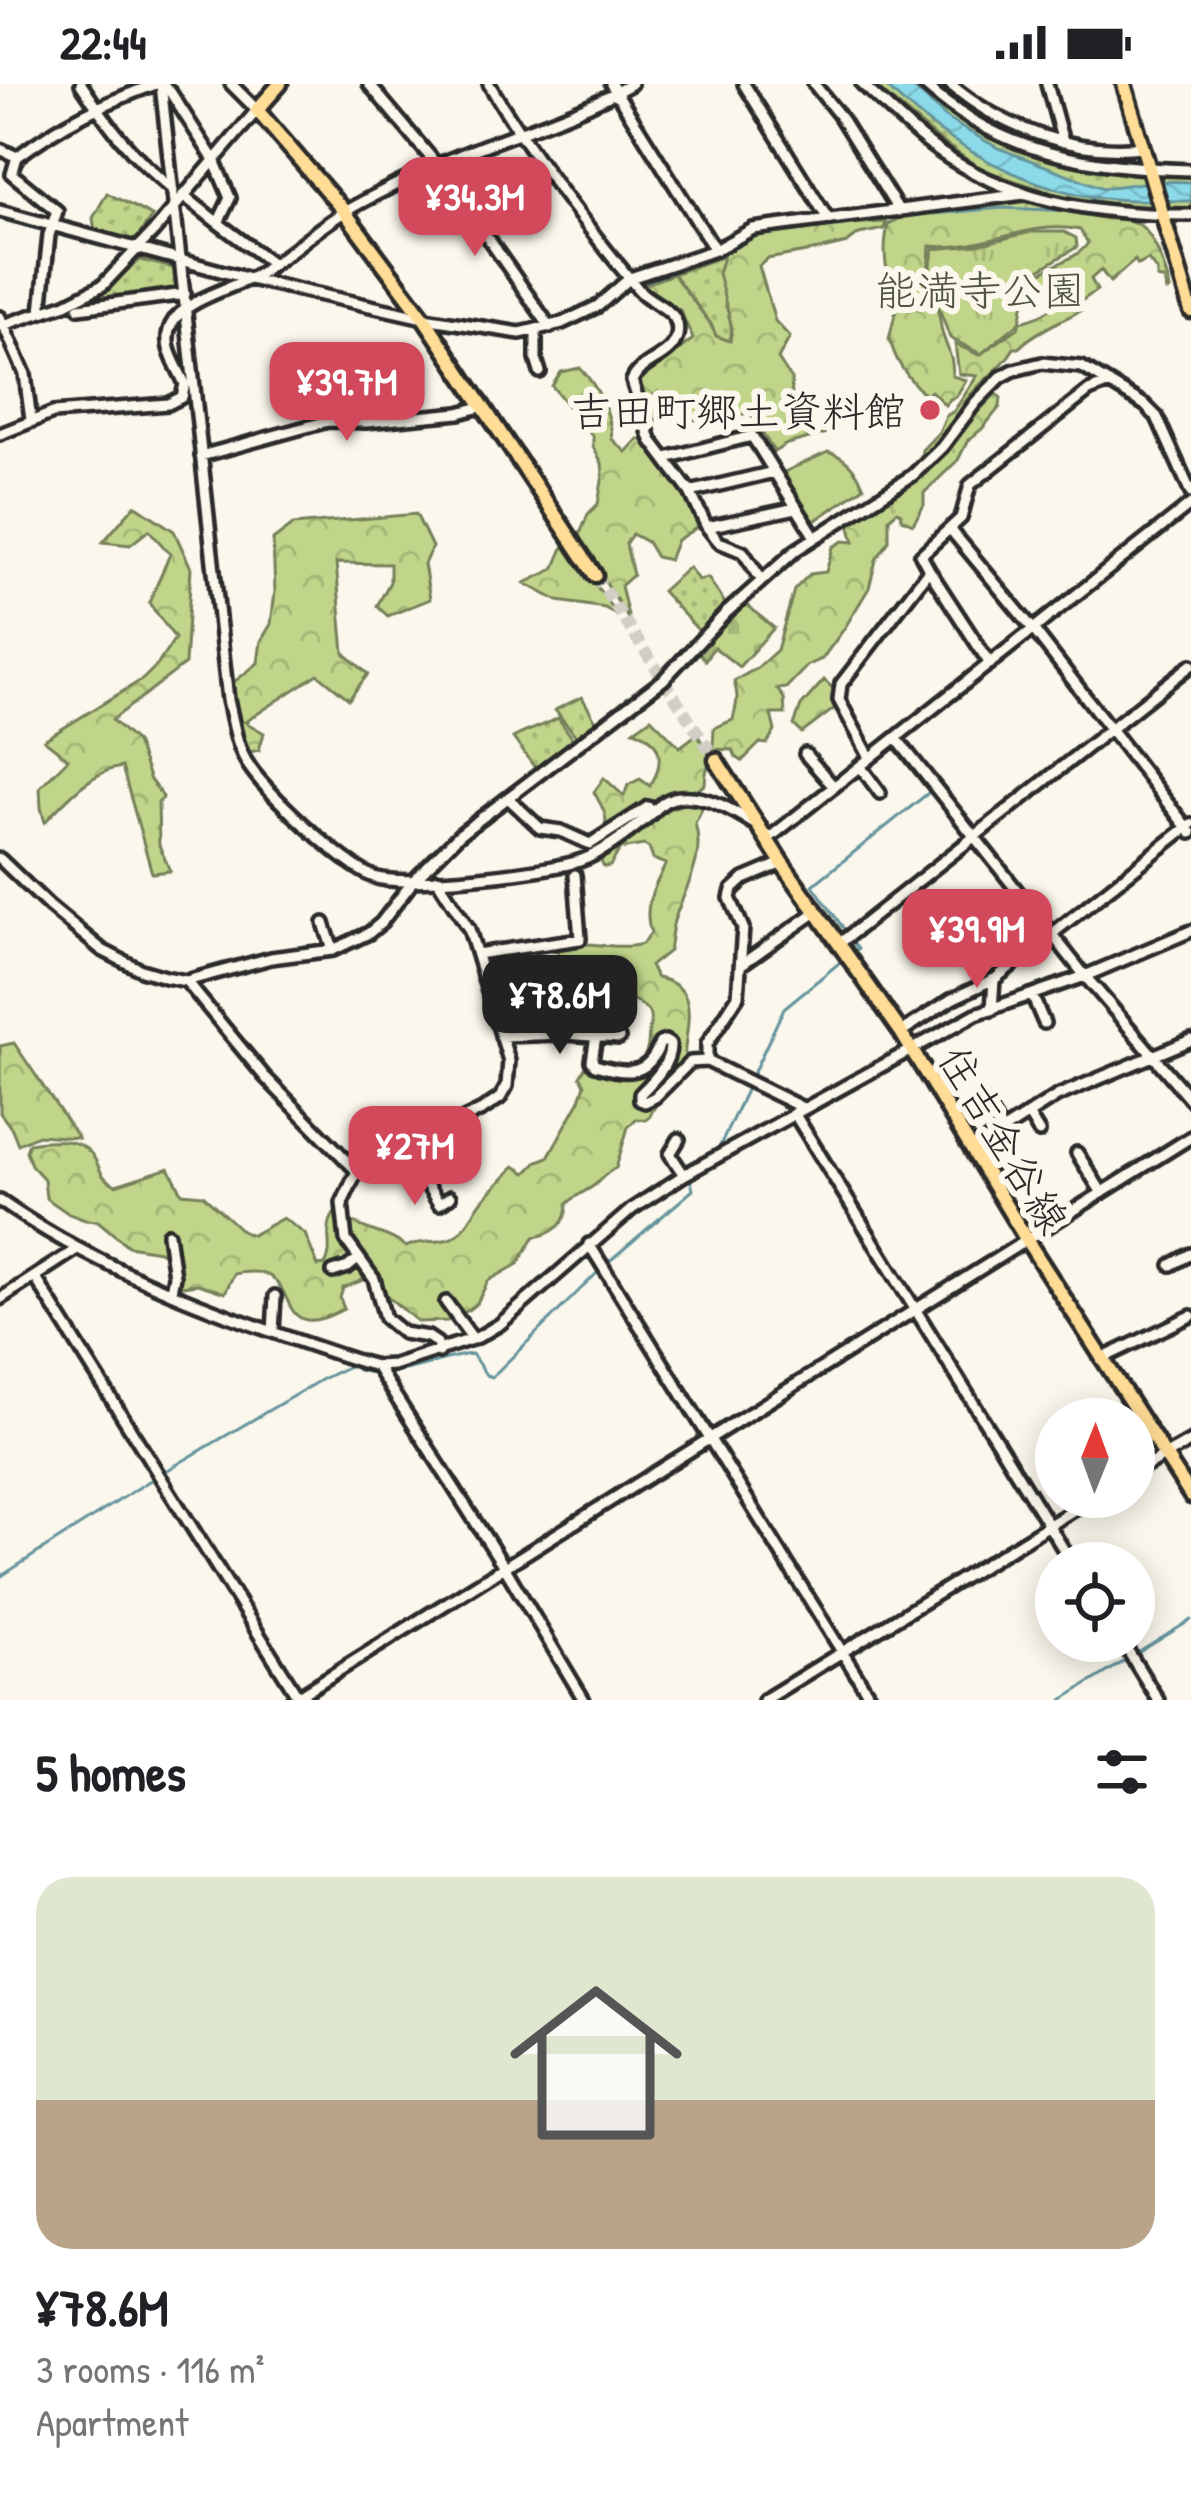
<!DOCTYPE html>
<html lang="en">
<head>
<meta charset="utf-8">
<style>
	body { margin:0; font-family:"Patrick Hand","Klee One",sans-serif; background:#f2f2f2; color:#202124; height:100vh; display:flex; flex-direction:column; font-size:45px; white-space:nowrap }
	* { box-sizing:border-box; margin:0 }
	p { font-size:39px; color:#757577 }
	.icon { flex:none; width:66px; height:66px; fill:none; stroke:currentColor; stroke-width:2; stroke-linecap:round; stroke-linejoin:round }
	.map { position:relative; height:1616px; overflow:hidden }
	.details { display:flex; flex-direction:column; background:#fff; flex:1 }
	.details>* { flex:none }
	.needle { width:78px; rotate:1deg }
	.buttons { position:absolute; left:1035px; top:1314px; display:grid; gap:24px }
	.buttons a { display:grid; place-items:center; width:120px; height:120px; border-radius:50%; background:#fff; box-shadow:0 6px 30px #0003; font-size:60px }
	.price { position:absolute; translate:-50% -102px; padding:0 27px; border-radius:24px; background:#d1495b; color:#fff; font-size:39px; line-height:78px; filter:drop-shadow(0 3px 6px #0008) }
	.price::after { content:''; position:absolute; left:50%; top:72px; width:36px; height:27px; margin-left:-18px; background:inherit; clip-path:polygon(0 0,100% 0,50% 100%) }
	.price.selected { background:#222; color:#fff }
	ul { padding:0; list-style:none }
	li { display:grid; align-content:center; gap:24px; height:636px; padding:0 36px }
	li span { display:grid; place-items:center; height:372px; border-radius:36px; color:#555 }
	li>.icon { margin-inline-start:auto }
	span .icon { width:216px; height:216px; fill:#fffc; stroke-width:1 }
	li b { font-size:51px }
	h2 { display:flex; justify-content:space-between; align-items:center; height:144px; padding:0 36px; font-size:51px }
	.status { display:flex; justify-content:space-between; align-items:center; height:84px; padding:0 60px; background:#fff; direction:ltr }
	.status svg { height:33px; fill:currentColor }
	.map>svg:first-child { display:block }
	.grass { fill:url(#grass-dots); stroke:#76805a; stroke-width:3 }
	.forest { fill:url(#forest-crowns); stroke:#76805a; stroke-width:3 }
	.cemetery { fill:url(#cemetery-stones); stroke:#76805a; stroke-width:3 }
	.park { fill:url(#park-tufts); stroke:#76805a; stroke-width:3 }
	.pitch { fill:#c0d58a; stroke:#76805a; stroke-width:3 }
	.water { fill:url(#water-waves); stroke:#65949d; stroke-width:3 }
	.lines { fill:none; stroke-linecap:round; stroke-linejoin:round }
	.stream { stroke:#65949d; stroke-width:3 }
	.major-tunnel { stroke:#d1cec5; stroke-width:12; stroke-dasharray:12 6; stroke-linecap:butt }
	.minor-casing { stroke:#2b2b2b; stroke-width:18 }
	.major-casing { stroke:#2b2b2b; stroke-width:21 }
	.minor { stroke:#fbf7ec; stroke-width:9 }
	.major { stroke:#ffdd96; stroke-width:12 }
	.poi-dot { fill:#d1495b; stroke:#fbf7ec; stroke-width:4.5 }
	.labels { text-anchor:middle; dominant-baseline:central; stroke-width:12; stroke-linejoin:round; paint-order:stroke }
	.park-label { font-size:42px; fill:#505643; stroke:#fbf7ec }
	.poi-label { font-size:42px; fill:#2b2b2b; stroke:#fbf7ec; text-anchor:end }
	.street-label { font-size:42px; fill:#2b2b2b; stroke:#fbf7ec }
</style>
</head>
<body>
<div class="status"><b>22:44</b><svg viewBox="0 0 49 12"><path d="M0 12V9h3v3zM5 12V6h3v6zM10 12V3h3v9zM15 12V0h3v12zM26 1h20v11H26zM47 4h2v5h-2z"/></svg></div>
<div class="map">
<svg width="1191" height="1616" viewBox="0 0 1191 1616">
	<defs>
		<pattern id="grass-dots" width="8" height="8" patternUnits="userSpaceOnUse" patternTransform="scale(3)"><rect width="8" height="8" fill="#c0d58a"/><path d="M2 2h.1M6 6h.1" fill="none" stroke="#a5b777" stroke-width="1.8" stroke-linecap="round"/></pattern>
		<pattern id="forest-crowns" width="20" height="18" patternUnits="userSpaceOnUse" patternTransform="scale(3)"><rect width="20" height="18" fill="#c0d58a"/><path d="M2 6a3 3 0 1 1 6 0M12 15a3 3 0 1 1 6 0" fill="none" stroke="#a5b777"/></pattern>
		<pattern id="cemetery-stones" width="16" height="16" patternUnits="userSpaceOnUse" patternTransform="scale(3)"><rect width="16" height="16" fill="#c0d58a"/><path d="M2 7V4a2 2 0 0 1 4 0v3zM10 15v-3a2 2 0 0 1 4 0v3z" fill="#a5b777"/></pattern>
		<pattern id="park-tufts" width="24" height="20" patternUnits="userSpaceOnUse" patternTransform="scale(3)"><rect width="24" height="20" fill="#c0d58a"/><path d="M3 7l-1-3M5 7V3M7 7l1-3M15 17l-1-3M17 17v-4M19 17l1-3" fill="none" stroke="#a5b777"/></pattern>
		<pattern id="water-waves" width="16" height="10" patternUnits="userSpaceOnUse" patternTransform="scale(3)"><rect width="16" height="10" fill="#8bdae9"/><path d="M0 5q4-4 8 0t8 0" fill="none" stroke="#78bbc8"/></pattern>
	</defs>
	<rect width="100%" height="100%" fill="#fbf7ec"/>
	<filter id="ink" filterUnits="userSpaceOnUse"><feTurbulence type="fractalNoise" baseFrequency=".00833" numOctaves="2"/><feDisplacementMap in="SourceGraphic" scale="24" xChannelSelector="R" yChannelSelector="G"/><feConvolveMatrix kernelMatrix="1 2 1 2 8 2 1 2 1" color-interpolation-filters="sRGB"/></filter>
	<g filter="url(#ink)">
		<!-- grass -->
		<path class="grass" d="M872,0H923L1013,58L1104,87L1191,88V126L1094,123L980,85L938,55Z
			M107,109L152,132L136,155L125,157L95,148L93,134Z
			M724,172C713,203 735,226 731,257L717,254L711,240L673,190Z
			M140,176L178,185L181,204L90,216Z
			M689,483L698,496L708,494L726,521L700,548L662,507Z
			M582,613L598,641L579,656L555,626Z
			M558,634L573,655L535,684L513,654C526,646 542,643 558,634Z"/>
		<!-- forest -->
		<path class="forest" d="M1007,117C1040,117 1069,127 1101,134C1113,136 1127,134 1138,140C1155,150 1166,187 1170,206L1167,207L1164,196L1157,194V187L1148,176L1138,181L1135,176L1110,198L1101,186L1091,195L1097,206L1077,220L1080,227C1064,235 1029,251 1019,264H1014C1003,284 982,295 968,314C963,319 961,325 958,331C948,350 917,386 899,396L921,372L922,366L939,348L946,332L954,327L977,292L959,290L955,260L979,271L1018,244L1020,238C1040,234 1055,225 1066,207L1055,202L1043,205L1029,215L1031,195C1048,181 1076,177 1088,159L1080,146C1028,135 983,168 930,162L927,206C937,218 939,228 941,243C944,261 955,273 952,292L966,296L956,313L950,315L945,321L931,307L926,311C917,305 900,283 896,273C893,267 892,261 889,255L897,222L908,213L898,216L901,210C882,192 883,165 888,141L905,130Z
			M886,138L884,145L859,150L847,159L818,166L767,175L759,182L775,237L790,253L778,275L791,295L793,329L824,350L787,360L774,368L750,329C740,329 731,336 720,335C705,335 695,335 679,337L658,308L653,312L659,332L651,342L640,296L693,255L680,226L643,201L673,190L710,239L716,252L730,257L732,244L718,189L726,164L754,148L785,143Z
			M580,284C598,303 611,328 612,355L626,368L638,355L647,358L688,413L701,441L677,456L669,476L656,473L647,458L632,450L626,460L633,491L621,502L629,536L586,467L580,450L588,430L598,420L603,391L602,379L593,363V353L552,302L561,288Z
			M996,309L1001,314L1000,323L982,345L968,356L958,376L924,409V421L913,440L902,435L901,429L897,427L889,434V457L876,476L869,504L844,545L822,575L808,581L786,604L777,605L784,614L785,630H771L775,647L767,660L760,659L742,677L736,673L733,666L713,665L714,644L733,636C737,617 739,616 734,597L757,584L777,566L794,506L810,490L826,488L833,463L843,457L854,458L849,440L851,431L921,385L975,322L983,323Z
			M135,421L174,447L191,484L185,580L112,636L136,658L150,696L163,713L158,719L159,761L170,787L152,789L122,683C91,687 66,716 45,738L41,724L40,703L68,675L44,656L143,595L158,580L175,554L149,519L170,470L149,446L130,461L103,458Z
			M416,430L432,463L424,480L430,515L388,532L377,522L390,498V480L336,479L344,569L368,590L349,615L318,590L245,638L264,649L259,666L246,669L230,601L258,579L261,557L271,540L275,508L273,456L293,441Z
			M566,457L617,532L605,524L558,517L525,499L554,485Z
			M824,596L835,606L839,621L802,649L794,641L801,622Z
			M651,634L680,663L697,650L713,677C705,683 706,690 705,700L688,714L675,717L594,754L581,753C586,751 593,751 598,748C615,739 600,720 594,708L604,694L624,712L628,701L640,695L650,702C665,678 663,656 634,646Z
			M684,720L703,723L695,739C706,775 685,803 674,837C671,847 671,858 669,867L650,882L657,894C698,901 688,935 685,964C684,974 687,974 682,983C675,1001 657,1014 650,1032L646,1036L636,1035L628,1043L616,1084C607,1088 603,1093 596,1100C586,1108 575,1111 567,1120C567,1140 553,1150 534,1153L518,1180L488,1197L477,1219L467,1227L447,1237L418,1238L381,1207L363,1181V1196L343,1204L340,1214L344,1225C333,1230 319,1238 307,1236C277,1231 296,1177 234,1190L225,1209L198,1200L181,1202L175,1177L159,1167L128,1162L98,1137L85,1136L69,1130L46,1114L44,1095L31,1081L26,1067L29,1059C50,1056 79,1052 93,1072C103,1087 97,1091 116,1101L169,1084L182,1109L203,1111L243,1148L252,1151L283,1134L305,1150L318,1182L325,1181C336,1162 320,1146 337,1126L349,1145L351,1137C370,1149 389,1149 406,1163C420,1155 437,1160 452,1154C466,1148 472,1129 482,1117C492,1105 504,1095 514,1082L526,1089L538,1077L548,1073L580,1016L585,1000L580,992L585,984C597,984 633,982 642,975C649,968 648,957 649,948C650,942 652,935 649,929C644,917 594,899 581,897L561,925H555C549,910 559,885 558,866C582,852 615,868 642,860L651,849C642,823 654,803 666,780L653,775L649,764L644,761L620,765L610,782L604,783L600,776L635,747L650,741L658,728Z
			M14,959L78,1054L38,1051L18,1060L12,1045L0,1029V962Z"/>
		<!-- cemetery -->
		<path class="cemetery" d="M740,515L774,544L739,583L714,563L705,576L697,566Z"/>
		<!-- park -->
		<path class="park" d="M1031,148H1064L1076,154L1077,163L1029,192L1020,238L981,270L950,254L929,197L933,165L978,161Z"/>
		<!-- pitch -->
		<path class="pitch" d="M828,368C845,372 857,387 864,403L810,440L780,390Z"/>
		<!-- water -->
		<path class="water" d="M883,0H909L949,36L998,64L1103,104L1158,97L1191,98V117C1151,116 1108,118 1069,108C998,90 935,50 883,0Z"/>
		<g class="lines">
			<!-- stream -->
			<path class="stream" d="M1086,119L1097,112
				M933,130L1002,124L1073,127
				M0,135L177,182
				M186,184L235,198
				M244,201L422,240
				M437,244L529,256L600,228L630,203L727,168L757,152L924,130
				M851,869L858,865L813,801L932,706
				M751,994L784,924L844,875
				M687,1084L720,1062L747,1004
				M606,1180L693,1106L690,1093
				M358,1286C396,1297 434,1274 472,1270L486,1291L492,1293L599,1187
				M0,1493L149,1397L322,1295L347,1283
				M1136,1570L1191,1536
				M1062,1616L1128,1575"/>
			<!-- major-tunnel -->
			<path class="major-tunnel" d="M595,491L716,676"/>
			<!-- minor casing -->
			<g class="minor-casing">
				<path id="minor" d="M81,0C111,45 130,70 173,106
					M161,0L228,616C233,636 236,660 246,677C261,705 345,782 374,793C403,804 550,788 582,776C605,768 631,747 650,731C660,722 665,714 680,713C706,710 735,727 756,741
					M163,0L171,9L214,76L230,114L218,139L273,180
					M369,0L437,81L550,243
					M489,0C532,73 585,140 638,205C651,221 683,225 677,252C672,274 640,277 632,297L651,356L690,408L707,443L719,458L743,468L761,495
					M611,0L715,166
					M744,0L828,135
					M814,0L839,31L899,127
					M862,0C883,19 903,39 925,57C1000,117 1097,131 1191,131
					M923,0C1002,71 1089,83 1191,86
					M950,0C1002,44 1074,71 1142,63
					M1047,0L1063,58
					M0,65L17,73L12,90L57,127L49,151L41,228
					M17,73C63,38 102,20 156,0
					M183,111L218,139
					M0,127L250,195L424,234L520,249L562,239L598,222L630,194L715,166L753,145L1024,110
					M79,224L185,210
					M0,233L25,290L31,336
					M0,242L66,220L103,201L154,147L257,26L231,0
					M536,247V275L540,288
					M0,350L53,329L168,320L182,313L185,300C177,281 161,262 171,241C183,216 233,204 257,191C288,172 315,145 346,127C375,110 407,95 437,81C501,52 570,35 631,0
					M201,372L328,337L366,338L459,329L484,322
					M666,374L752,352L815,453
					M690,408L774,388
					M707,443L796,424
					M950,445L1033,545L1191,749
					M929,486L990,580
					M897,655L1085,892L1191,1016
					M805,670L834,703
					M870,674L839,616L841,600L929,486L921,471L961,434L970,401L1089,307L1109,299
					M860,682L880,709
					M508,714L540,744L561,747L590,760L648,723L652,729
					M768,755L1191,420
					M0,775L49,822L102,866L141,886L165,893L186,897L271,874L333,866L369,849L381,839L414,796L459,751L663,596L726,529L796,466L913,391L942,363L976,318L1001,293L1014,286L1042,279L1082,283L1145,321L1157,333L1191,409
					M782,779L744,795L732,806L730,814L743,844L738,912L707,960V977L803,1024
					M437,795L469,845L509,977L507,1002L500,1014L482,1026L357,1087L342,1119L346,1156L374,1195L385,1234L403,1249L428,1253L437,1259L439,1268
					M324,839L333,866
					M840,859L1191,581
					M477,870L580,855L575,791
					M742,880L816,828
					M186,897L265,993L357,1087
					M1032,911L1044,939
					M992,926L994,895
					M901,948L952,915L996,894L1191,740
					M501,952L566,950L619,954
					M596,952L592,977L595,981C625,990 648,994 660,959L665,957L670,960C671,980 653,997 640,1010V1016L645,1018L655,1013L690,978L707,977
					M985,1019L1002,1047
					M794,1029L1072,1479
					M1028,1030L1039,1048
					M679,1055L670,1070L684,1091
					M403,1063L439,1120L450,1113
					M972,1066L1057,1012L1191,956
					M1077,1069L1102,1109
					M0,1117C108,1192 236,1237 361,1278L376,1282L393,1281L478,1253L500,1240L632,1125L684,1091L976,930L1085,892L1191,847
					M168,1150L174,1192L171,1207
					M589,1160L872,1616
					M1171,1181L1191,1170
					M333,1188L348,1183L359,1174
					M35,1193L300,1616
					M0,1215L77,1165
					M446,1218L473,1255
					M273,1248L275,1212
					M1101,1275L1191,1232
					M376,1282L505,1484L584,1616
					M1134,1389L1191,1357
					M1122,1557L1158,1616
					M292,1616L1191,1053
					M764,1616L1095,1413"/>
			</g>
			<!-- major casing -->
			<g class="major-casing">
				<path id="major" d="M280,0L257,26L344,127L424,234L595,491
					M1124,0L1191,227
					M716,676L782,779L901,948L1026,1155L1191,1412"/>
			</g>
			<!-- minor -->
			<use href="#minor" class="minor"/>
			<!-- major -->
			<use href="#major" class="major"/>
		</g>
	</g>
	<!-- markers -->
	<circle class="poi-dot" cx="930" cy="326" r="12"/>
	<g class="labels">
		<!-- park labels -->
		<g class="park-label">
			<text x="980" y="205">能満寺公園</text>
		</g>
		<!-- poi labels -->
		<g class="poi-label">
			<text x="906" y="326">吉田町郷土資料館</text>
		</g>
		<!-- street labels -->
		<g class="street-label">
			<text transform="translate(1004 1055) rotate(59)">住吉金谷線</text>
		</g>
	</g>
</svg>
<div class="buttons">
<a><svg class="needle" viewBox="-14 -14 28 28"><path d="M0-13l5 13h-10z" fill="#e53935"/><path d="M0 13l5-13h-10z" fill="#757577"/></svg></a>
<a><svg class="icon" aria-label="locate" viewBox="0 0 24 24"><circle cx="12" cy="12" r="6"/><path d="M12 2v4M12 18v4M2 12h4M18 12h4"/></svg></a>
</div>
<b class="price" style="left:475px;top:175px">¥34.3M</b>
<b class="price" style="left:347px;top:360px">¥39.7M</b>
<b class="price" style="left:977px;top:907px">¥39.9M</b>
<b class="price selected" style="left:560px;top:973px">¥78.6M</b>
<b class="price" style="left:415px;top:1124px">¥27M</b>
</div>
<section class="details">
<h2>5 homes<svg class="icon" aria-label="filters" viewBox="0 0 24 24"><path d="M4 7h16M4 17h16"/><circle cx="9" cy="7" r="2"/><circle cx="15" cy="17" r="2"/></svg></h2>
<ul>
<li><span style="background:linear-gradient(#dfe7d0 60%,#b9a48a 0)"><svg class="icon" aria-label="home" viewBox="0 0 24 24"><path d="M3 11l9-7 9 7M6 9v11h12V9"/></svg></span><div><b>¥78.6M</b><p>3 rooms · 116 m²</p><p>Apartment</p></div></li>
</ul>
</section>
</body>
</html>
